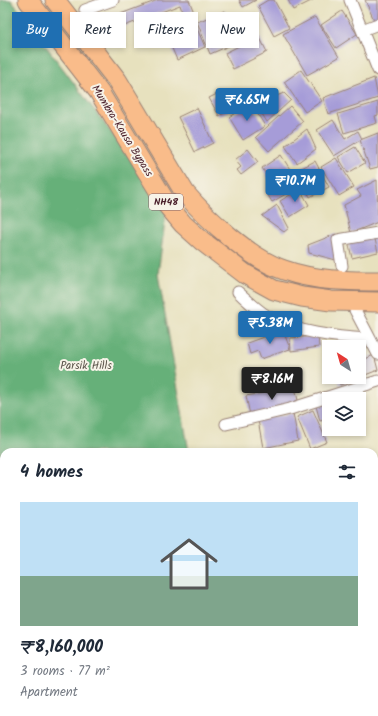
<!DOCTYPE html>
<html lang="en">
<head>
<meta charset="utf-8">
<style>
	body { margin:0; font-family:Kalam,sans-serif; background:#f2f2f3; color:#1f2937; height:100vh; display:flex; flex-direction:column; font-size:15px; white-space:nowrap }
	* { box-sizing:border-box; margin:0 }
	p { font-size:13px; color:#747a83 }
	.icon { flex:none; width:22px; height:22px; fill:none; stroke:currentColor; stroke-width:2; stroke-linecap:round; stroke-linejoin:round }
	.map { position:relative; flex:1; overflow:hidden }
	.panel { position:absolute; left:0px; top:448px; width:378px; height:268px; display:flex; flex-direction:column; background:#fff; border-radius:12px 12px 0 0; box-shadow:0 2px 6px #0003 }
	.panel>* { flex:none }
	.hud { position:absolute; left:12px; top:12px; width:354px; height:36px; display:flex; gap:8px }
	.needle { width:26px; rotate:323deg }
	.fabs { position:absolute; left:322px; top:340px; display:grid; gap:8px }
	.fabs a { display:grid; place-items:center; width:44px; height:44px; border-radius:0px; background:#fff; box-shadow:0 2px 6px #0003; font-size:20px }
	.price { position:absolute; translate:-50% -34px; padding:0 9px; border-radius:4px; background:#1f6fb2; color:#fff; font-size:13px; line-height:26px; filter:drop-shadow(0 1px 2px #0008) }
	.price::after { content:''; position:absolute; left:50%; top:24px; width:12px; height:9px; margin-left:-6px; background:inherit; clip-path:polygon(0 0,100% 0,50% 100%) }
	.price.on { background:#222; color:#fff }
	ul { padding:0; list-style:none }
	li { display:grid; align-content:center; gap:8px; height:212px; padding:0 20px }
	li span { display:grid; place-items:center; height:124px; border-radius:0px; color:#555 }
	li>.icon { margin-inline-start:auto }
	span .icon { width:72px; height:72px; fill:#fffc; stroke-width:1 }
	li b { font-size:17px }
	h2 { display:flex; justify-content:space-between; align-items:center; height:48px; padding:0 20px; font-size:17px }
	.chip { padding:0 14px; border-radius:0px; background:#fff; box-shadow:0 2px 6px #0003; font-size:14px; line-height:36px }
	.chip.on { background:#1f6fb2; color:#fff }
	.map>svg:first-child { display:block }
	.forest { fill:#66b079; stroke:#586852 }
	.building { fill:#a69cd8 }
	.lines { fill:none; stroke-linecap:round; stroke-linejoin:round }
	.minor-casing { stroke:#988074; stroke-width:13 }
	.trunk-casing { stroke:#988074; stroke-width:21 }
	.minor { stroke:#fff; stroke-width:11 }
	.trunk { stroke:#f9bc8a; stroke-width:19 }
	.labels { text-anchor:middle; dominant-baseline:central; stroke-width:4; stroke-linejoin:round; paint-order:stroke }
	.shield { fill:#f7f3e8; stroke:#7e5f64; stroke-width:1 }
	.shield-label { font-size:10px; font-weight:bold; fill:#4a1f2b }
	.street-label { font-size:11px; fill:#4a1f2b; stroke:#f7f3e8 }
	.park-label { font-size:11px; fill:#5a5349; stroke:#f7f3e8 }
</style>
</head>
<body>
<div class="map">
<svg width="378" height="716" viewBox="0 0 378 716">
	<rect width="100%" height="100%" fill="#f7f3e8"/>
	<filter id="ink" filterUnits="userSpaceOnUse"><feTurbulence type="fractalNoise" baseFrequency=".025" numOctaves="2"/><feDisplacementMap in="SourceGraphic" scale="8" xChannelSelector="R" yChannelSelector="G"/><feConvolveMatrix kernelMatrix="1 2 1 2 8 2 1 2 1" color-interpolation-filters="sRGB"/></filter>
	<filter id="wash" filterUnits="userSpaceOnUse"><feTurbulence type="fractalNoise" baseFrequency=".012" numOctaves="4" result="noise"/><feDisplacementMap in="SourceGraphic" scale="16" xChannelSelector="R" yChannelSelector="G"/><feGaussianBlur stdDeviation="0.9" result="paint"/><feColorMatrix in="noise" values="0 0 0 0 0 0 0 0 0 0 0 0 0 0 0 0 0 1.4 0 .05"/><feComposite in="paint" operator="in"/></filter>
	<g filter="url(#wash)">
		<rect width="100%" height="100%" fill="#e7e1be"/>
		<!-- forest -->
		<path class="forest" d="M0,0H11L167,206L158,274L189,452H4V712H374V657L378,661V716H0Z"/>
		<g id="blocks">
			<!-- building -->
			<path class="building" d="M158,0H189L193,10L183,14L180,5L119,28L115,16Z
				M239,0H256L243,7Z
				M268,0H274L289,28L274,36L258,6Z
				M288,0H313L293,10Z
				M365,0H378V19L374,20Z
				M225,11L238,42L210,54L197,22Z
				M342,11L357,34L336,48L321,25Z
				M192,17L205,47L177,60L164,30Z
				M315,17L339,57L307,75L283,34Z
				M259,36L267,52L233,69L225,53Z
				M301,70L322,101L305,112L284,82Z
				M374,78L378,98L328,114L323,98Z
				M221,92L231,109L219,116L209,98Z
				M284,93L291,100L267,122L256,104Z
				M378,102V115L375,116L377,123L344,133L338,114Z
				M251,103L265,126L243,140L229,117Z
				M290,106L303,121L269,151L256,137Z
				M197,108L213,143L195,152L178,117Z
				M333,120L345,139L358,131L362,139L334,156L317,130Z
				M307,129L316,149L297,163L285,146Z
				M378,133V167L370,169L360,140Z
				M355,147L365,163L348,173L338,157Z
				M248,149L258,162L241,175L237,170L241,167L235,160Z
				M281,155L293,174L273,185L262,168Z
				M336,158L354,187L339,196L321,167Z
				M315,161L329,187L310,197L296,171Z
				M286,180L293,190L272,202L266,192Z
				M377,180L378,222L351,233L344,205L361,196L357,190Z
				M300,189L309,205L290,217L280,201Z
				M277,205L289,228L284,232L262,216Z
				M336,234V260L309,253L308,245Z
				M374,235L378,252L352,258L348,241Z
				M283,330L290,349L261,359L258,351L250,354L247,343Z
				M318,336L319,347L291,351L290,338Z
				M374,355L378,370L340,385L337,377H359V361Z
				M295,387L299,405L250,415L246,396Z
				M329,402V419L320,421L316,406Z
				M313,410L327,442L310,449L297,417Z
				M293,413L298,441L263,448L258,420Z
				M378,461V486L374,478V463Z"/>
		</g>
	</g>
	<g filter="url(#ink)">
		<use href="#blocks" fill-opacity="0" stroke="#988074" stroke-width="1"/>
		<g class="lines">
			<!-- minor casing -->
			<g class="minor-casing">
				<path id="minor" d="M350,0L378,70
					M85,10L113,0
					M362,30L378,24
					M342,266L338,240L378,233
					M238,292C247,300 256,309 267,316C296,333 336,337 369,339
					M355,310L378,354
					M226,424L290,409L378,381
					M374,505L378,502
					M374,660L378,659"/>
			</g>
			<!-- trunk casing -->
			<g class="trunk-casing">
				<path id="trunk" d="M28,0L99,92L168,206L183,224L202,241L245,274L274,290L302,297L331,301L378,302
					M55,0L117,80L185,193C208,220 251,259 284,270C315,281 346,281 378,281"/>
			</g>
			<!-- minor -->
			<use href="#minor" class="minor"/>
			<!-- trunk -->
			<use href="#trunk" class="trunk"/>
		</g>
	</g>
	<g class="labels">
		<!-- shield labels -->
		<rect class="shield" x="149" y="194" width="34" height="16" rx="3"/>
		<g class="shield-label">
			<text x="166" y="202">NH48</text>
		</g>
		<!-- street labels -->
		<g class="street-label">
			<text transform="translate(122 131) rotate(58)">Mumbra-Kausa Bypass</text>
		</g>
		<!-- park labels -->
		<g class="park-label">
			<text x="86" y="366">Parsik Hills</text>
		</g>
	</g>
</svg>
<div class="fabs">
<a><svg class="needle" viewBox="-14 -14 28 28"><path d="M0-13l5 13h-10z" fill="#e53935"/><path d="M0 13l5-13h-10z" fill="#747a83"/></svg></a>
<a><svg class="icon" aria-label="layers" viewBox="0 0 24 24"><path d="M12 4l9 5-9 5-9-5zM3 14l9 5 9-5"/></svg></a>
</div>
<b class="price" style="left:247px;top:122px">₹6.65M</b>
<b class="price" style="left:295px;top:203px">₹10.7M</b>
<b class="price" style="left:270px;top:345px">₹5.38M</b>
<b class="price on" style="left:272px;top:401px">₹8.16M</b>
<div class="hud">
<a class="chip on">Buy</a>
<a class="chip">Rent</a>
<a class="chip">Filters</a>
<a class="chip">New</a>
</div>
<section class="panel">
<h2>4 homes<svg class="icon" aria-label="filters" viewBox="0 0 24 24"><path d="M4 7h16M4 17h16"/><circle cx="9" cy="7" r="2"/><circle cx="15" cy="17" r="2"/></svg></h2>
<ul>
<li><span style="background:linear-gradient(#bfe0f5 60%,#7fa58c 0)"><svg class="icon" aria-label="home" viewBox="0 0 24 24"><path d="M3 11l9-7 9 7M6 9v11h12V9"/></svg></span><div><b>₹8,160,000</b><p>3 rooms · 77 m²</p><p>Apartment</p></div></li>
</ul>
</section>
</div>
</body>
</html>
